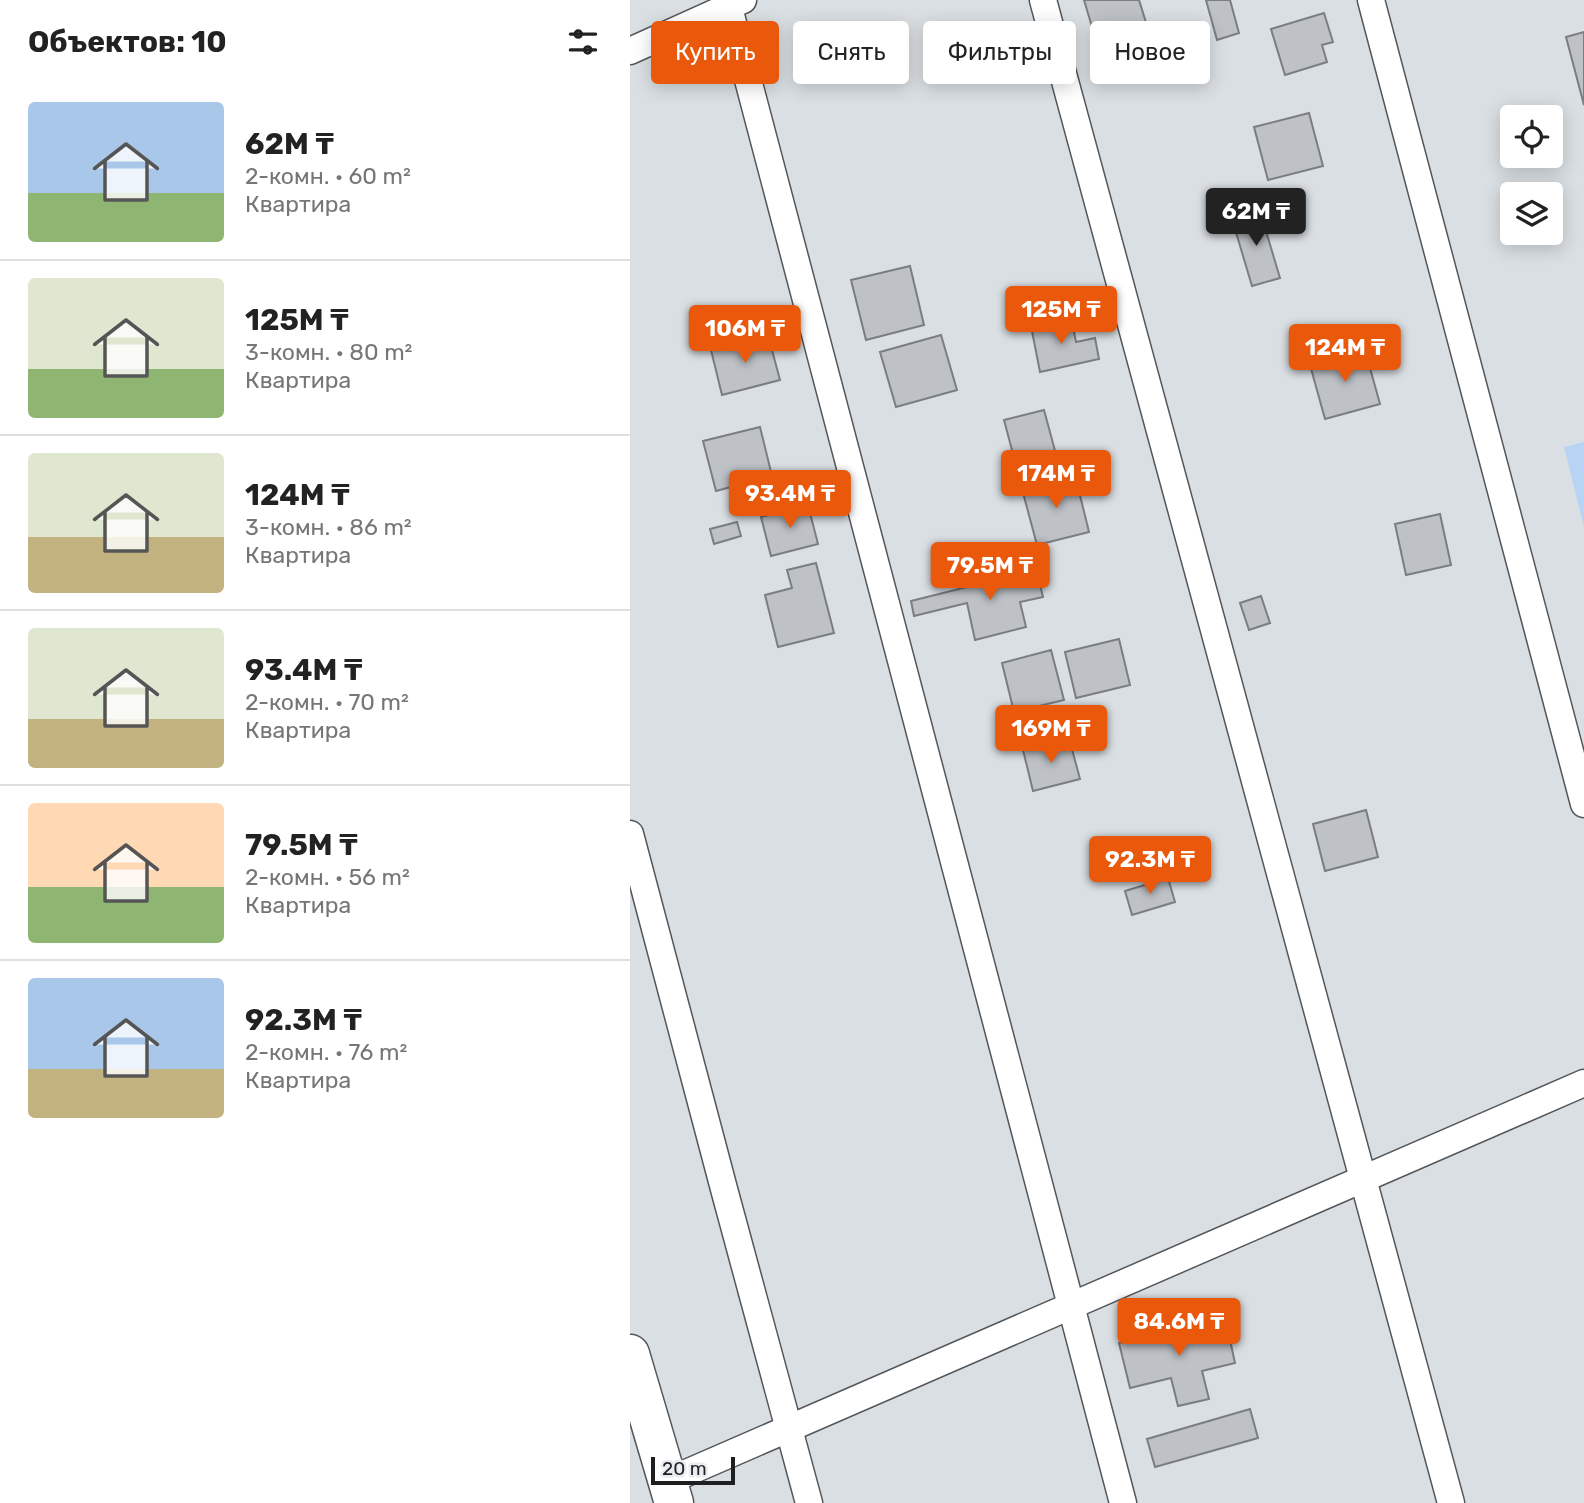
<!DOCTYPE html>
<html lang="ru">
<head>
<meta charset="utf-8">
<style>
	body { margin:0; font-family:Rubik,sans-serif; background:#f2f2f2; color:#222; height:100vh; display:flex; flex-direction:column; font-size:26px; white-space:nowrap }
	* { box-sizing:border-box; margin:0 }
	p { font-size:23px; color:#767676 }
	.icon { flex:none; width:38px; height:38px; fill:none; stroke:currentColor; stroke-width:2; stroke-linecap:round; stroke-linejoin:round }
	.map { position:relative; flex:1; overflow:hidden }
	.sheet { display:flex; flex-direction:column; background:#fff; width:630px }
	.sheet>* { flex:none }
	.guide { position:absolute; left:21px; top:21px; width:665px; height:63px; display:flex; gap:14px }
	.fabs { position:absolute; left:870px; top:105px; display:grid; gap:14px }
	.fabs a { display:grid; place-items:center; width:63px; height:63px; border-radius:7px; background:#fff; box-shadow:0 4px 18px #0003; font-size:35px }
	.scale { position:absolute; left:21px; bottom:18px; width:84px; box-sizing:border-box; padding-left:7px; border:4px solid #1e1f21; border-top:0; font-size:19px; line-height:24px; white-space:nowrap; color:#1e1f21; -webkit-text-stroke:5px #e8ecf1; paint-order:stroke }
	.price { position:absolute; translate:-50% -60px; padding:0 16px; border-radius:7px; background:#ea580c; color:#fff; font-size:23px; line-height:46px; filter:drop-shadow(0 2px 4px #0008) }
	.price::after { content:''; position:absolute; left:50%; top:42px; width:21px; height:16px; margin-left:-10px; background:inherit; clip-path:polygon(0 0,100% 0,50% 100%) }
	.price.selected { background:#222; color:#fff }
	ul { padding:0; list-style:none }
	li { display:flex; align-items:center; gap:21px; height:175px; padding:0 28px }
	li+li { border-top:2px solid #e0e0e0 }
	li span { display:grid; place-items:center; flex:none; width:196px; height:140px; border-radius:7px; color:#555 }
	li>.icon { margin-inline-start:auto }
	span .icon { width:84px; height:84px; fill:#fffc; stroke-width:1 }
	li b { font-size:30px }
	h2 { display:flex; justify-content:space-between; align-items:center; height:84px; padding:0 28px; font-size:30px }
	.pill { padding:0 24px; border-radius:7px; background:#fff; box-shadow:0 4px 18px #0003; font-size:24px; line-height:63px }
	.pill.selected { background:#ea580c; color:#fff }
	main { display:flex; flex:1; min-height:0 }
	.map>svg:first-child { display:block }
	.green { fill:#b8d4f5 }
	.building { fill:#bec2c6; stroke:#7a7e83; stroke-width:2 }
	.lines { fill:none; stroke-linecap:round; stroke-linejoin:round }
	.street-casing { stroke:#53565a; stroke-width:29 }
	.secondary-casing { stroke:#53565a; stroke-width:41 }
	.street { stroke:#fff; stroke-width:26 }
	.secondary { stroke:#fff; stroke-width:38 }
</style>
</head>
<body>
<main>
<section class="sheet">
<h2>Объектов: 10<svg class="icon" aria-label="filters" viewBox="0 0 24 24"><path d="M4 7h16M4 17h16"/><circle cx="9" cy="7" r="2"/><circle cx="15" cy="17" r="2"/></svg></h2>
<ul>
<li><span style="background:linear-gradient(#a9c7e8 65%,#8fb573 0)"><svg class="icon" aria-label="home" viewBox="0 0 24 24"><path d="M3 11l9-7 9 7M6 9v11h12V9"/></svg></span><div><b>62M ₸</b><p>2-комн. · 60 m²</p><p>Квартира</p></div></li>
<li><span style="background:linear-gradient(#dfe7d0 65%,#8fb573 0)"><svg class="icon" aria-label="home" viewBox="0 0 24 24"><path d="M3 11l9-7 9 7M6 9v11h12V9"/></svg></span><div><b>125M ₸</b><p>3-комн. · 80 m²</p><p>Квартира</p></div></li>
<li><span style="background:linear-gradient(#dfe7d0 60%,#c2b280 0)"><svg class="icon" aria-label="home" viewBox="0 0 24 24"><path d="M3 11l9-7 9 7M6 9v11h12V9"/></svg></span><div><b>124M ₸</b><p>3-комн. · 86 m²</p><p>Квартира</p></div></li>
<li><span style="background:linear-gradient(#dfe7d0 65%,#c2b280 0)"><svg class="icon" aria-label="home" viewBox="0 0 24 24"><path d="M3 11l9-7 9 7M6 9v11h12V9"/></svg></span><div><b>93.4M ₸</b><p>2-комн. · 70 m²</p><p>Квартира</p></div></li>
<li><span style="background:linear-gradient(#ffd9b3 60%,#8fb573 0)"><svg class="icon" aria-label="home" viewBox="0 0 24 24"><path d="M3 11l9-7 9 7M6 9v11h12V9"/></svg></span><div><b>79.5M ₸</b><p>2-комн. · 56 m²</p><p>Квартира</p></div></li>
<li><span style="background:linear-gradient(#a9c7e8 65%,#c2b280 0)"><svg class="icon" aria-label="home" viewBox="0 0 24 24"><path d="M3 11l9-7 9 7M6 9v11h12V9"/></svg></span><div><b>92.3M ₸</b><p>2-комн. · 76 m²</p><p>Квартира</p></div></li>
</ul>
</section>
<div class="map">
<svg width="954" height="1503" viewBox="0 0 954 1503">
	<rect width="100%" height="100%" fill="#dadfe3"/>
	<!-- green -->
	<path class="green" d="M954,442V527L934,447Z"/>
	<!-- building -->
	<path class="building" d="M454,0H509L519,32L468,47Z
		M576,0H600L609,33L587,40Z
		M694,13L703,42L692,45L697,62L655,75L641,29Z
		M954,32V105L936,37Z
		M679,113L693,166L638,180L624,127Z
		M630,211L650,278L622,286L602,219Z
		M280,266L294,325L236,340L221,280Z
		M441,317L446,342L465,338L469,359L410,372L401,326Z
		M138,335L150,380L92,395L81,350Z
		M311,335L327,390L266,407L250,352Z
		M735,350L750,404L695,419L680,365Z
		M414,410L427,458L387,469L374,420Z
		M130,427L142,476L86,491L73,441Z
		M445,475L459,532L407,545L392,489Z
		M178,505L188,544L141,556L131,517Z
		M810,514L821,565L776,575L765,524Z
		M107,522L111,536L84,544L80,529Z
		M186,563L204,633L148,647L135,595L162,588L157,570Z
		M405,564L413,597L390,602L396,627L345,640L337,603L284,616L281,601L381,576L380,570Z
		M631,596L640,623L619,630L610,603Z
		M489,639L500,685L446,698L435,652Z
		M421,650L434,700L384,712L372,663Z
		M439,738L450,779L403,791L393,750Z
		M736,810L748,857L695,871L683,824Z
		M538,878L545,902L502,915L495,891Z
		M595,1317L605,1363L572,1371L579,1399L548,1406L541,1378L500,1388L489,1343Z
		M620,1409L628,1438L525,1467L517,1439Z"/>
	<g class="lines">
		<!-- street casing -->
		<g class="street-casing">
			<path id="street" d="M97,0L493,1503
				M413,0L821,1503
				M741,0L954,804
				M0,51L113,0
				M0,834L94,1189L179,1503
				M38,1481L954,1083"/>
		</g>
		<!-- secondary casing -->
		<g class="secondary-casing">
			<path id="secondary" d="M0,1354L44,1503"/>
		</g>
		<!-- street -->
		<use href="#street" class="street"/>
		<!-- secondary -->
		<use href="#secondary" class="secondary"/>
	</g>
</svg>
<div class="fabs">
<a><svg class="icon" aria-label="locate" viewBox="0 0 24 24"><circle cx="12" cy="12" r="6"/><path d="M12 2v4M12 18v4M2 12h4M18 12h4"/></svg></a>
<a><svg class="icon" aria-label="layers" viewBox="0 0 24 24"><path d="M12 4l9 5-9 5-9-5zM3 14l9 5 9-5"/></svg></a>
</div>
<div class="scale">20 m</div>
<b class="price selected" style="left:626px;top:248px">62M ₸</b>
<b class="price" style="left:431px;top:346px">125M ₸</b>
<b class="price" style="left:115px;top:365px">106M ₸</b>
<b class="price" style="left:715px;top:384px">124M ₸</b>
<b class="price" style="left:426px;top:510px">174M ₸</b>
<b class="price" style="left:160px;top:530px">93.4M ₸</b>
<b class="price" style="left:360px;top:602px">79.5M ₸</b>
<b class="price" style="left:421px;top:765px">169M ₸</b>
<b class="price" style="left:520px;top:896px">92.3M ₸</b>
<b class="price" style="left:549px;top:1358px">84.6M ₸</b>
<div class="guide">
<a class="pill selected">Купить</a>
<a class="pill">Снять</a>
<a class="pill">Фильтры</a>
<a class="pill">Новое</a>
</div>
</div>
</main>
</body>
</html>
